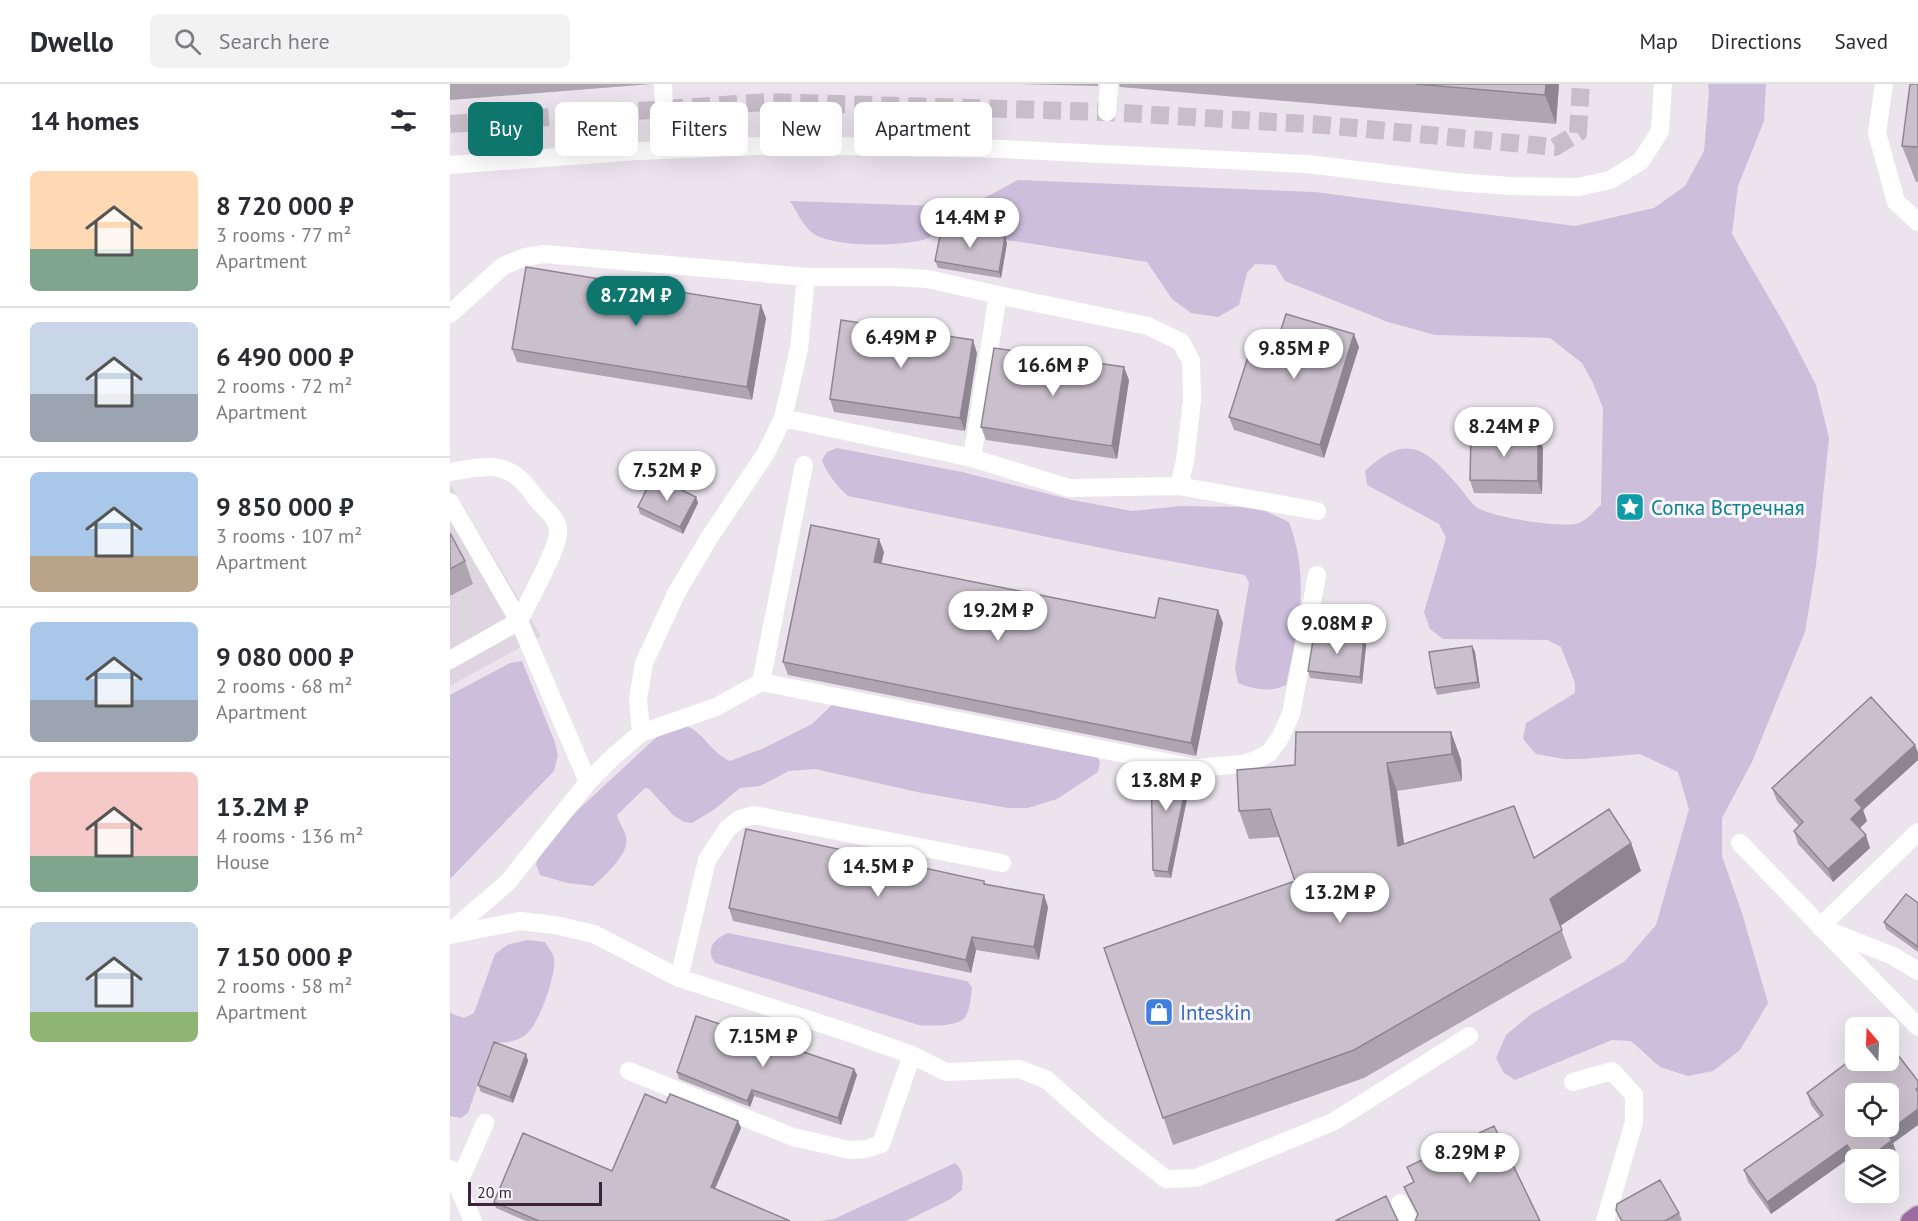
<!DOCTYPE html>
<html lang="en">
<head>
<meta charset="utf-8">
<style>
	body { margin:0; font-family:"PT Sans",sans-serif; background:#f2f2f3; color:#2b2b33; height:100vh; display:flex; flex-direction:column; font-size:22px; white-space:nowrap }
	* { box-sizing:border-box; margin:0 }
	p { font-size:20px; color:#7c7c81 }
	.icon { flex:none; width:33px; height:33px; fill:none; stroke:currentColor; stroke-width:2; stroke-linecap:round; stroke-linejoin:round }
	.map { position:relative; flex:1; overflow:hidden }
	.side { display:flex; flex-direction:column; background:#fff; width:450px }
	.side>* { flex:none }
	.hud { position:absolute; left:18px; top:18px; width:570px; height:54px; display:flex; gap:12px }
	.needle { width:39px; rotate:341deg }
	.controls { position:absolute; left:1395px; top:933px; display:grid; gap:12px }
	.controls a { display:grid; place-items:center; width:54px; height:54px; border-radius:9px; background:#fff; box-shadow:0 6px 24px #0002; font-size:30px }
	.scale { position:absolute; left:18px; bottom:15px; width:134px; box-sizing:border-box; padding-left:6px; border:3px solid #3c243d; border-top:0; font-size:16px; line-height:21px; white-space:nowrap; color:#3c243d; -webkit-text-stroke:4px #f8f4f9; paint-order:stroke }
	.price { position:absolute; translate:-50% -51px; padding:0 14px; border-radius:21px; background:#fff; color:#222; font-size:20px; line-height:39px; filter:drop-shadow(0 2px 3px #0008) }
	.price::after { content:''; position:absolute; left:50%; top:36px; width:18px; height:14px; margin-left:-9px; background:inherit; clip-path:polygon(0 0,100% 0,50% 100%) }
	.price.current { background:#0f766e; color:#fff }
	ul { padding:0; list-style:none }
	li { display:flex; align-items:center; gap:18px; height:150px; padding:0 30px }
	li+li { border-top:2px solid #e1e1e2 }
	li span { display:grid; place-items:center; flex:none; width:168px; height:120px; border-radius:9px; color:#555 }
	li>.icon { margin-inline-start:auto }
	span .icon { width:72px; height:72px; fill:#fffc; stroke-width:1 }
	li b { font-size:26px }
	h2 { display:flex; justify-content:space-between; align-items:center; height:72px; padding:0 30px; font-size:26px }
	.pill { padding:0 21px; border-radius:9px; background:#fff; box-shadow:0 6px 24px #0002; font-size:21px; line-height:54px }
	.pill.current { background:#0f766e; color:#fff }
	header { display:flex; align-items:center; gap:36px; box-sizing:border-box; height:84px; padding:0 30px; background:#fff; border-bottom:2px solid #e1e1e2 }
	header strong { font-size:28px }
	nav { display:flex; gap:33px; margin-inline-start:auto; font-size:21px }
	.search { width:420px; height:54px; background:#f2f2f3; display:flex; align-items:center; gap:15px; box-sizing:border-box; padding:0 21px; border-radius:9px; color:#7c7c81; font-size:22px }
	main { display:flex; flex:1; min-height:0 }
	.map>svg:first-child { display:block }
	.built { fill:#ded5e0 }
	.green { fill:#cdbedc }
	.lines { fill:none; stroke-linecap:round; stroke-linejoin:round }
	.minor-tunnel { stroke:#c8beca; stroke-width:18; stroke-dasharray:18 9; stroke-linecap:butt }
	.major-casing { stroke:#c8c2c9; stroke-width:21 }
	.minor { stroke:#fff; stroke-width:18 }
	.major { stroke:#9d6b9f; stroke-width:18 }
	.wall { fill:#aea5b0 }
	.shaded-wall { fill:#8d8690 }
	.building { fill:#cac0cd; stroke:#8d8690; stroke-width:1.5; fill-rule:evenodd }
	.labels { text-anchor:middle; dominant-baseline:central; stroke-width:6; stroke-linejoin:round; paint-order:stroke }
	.culture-label { font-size:21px; fill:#0d838f; stroke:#f8f4f9; text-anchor:start }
	.shop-label { font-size:21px; fill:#366cbe; stroke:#f8f4f9; text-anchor:start }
</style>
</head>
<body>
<header>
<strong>Dwello</strong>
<div class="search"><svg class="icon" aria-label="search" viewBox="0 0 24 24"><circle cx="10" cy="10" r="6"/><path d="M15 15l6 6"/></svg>Search here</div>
<nav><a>Map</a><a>Directions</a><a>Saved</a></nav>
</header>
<main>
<section class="side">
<h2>14 homes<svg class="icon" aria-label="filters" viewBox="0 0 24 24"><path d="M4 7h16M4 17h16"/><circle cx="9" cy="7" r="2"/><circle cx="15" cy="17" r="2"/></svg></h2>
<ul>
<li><span style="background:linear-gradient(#ffd9b3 65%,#7fa58c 0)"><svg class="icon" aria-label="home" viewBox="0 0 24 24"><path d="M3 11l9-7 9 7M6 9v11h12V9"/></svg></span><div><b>8 720 000 ₽</b><p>3 rooms · 77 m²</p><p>Apartment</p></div></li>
<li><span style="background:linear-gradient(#c9d6e8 60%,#9aa5b1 0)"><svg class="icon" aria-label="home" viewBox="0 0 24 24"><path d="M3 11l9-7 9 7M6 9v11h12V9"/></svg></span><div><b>6 490 000 ₽</b><p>2 rooms · 72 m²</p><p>Apartment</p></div></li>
<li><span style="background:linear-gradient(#a9c7e8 70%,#b9a48a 0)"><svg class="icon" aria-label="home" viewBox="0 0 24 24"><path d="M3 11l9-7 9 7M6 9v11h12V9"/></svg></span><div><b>9 850 000 ₽</b><p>3 rooms · 107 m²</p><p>Apartment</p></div></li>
<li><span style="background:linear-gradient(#a9c7e8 65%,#9aa5b1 0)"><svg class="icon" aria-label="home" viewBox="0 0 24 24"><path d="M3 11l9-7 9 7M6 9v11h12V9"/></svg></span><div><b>9 080 000 ₽</b><p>2 rooms · 68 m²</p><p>Apartment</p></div></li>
<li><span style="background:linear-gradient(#f6c9c9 70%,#7fa58c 0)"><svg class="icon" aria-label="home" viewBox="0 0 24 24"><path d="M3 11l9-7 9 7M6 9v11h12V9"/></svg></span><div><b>13.2M ₽</b><p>4 rooms · 136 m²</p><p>House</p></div></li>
<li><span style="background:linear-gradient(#c9d6e8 75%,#8fb573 0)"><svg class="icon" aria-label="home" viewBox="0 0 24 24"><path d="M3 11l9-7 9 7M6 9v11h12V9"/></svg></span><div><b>7 150 000 ₽</b><p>2 rooms · 58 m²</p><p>Apartment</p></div></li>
</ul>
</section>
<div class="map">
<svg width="1468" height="1137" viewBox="0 0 1468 1137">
	<rect width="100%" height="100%" fill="#ebe4ed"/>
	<!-- built -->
	<path class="built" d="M0,400L91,552L0,602Z"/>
	<!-- green -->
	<path class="green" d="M1258,0H1316L1314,37L1288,102L1282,150L1336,243L1366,301L1379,354L1366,481L1355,548L1302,678L1272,734V772L1292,829L1318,919L1290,966L1263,987L1238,992L1210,983L1181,957L1162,956L1065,996L1054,989L1046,974L1056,951L1081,930L1174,878L1206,841L1239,725L1228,688L1190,670L1132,675H1114L1086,670L1073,655L1076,639L1125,609V599L1111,563L1097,556L993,555L980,545L974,528L996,454L989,440L917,401L915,387C959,345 979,368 1011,405C1016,411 1021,419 1026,423C1040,433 1113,445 1129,439C1137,436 1145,426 1151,421L1153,324L1143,299L1132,279L1100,254L985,251L938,238L835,197L825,181L805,180L797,189L789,221L768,233L741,229L722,215L697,178L494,146C486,148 480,154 473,156C448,162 387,164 364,150C353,143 347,127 340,117L517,123L568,96L865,108L1125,142L1204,124L1235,102L1254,67L1259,8Z
		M387,364L512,388L622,416L682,427L731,422L788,423L813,426L839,438C860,495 849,544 836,601C820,609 803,605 788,599L785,584L799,499L795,491L671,468L398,412C387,402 377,390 372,376L377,368Z
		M72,577L104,656L108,671L104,687L0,795V611L60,579Z
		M384,619L647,672L650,678L648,688L607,715L578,724H558L467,708L365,685L339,687L310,702L290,704L265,725L242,739L234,738L223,731L199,705L195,704L167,731C169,739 174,745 176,753C180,770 154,792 143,802L117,799L90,791L86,780L90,768L100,752L211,649C248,626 252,665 280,677L314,664L362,640Z
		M278,849L517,897L522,903C521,911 520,925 516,932C510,943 480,942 469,941L265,879C255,865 264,855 278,849Z
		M77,856L95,858C98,863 103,869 104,874C107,890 88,944 74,952C67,957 55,959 47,959L40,965L18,1029L11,1034L0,1032V929L14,934L24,929L45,870L57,861Z
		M505,1079C514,1087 513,1094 512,1106L499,1116L456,1137H371L384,1135Z"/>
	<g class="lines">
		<!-- minor-tunnel -->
		<path class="minor-tunnel" d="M0,40L316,18L657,28L874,41L1105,63L1128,49L1131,0"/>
		<!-- major casing -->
		<g class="major-casing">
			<path id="major" d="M1460,1137L1468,1131"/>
		</g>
		<!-- minor -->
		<path class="minor" d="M213,0L214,24
			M1434,0L1427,49L1446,118L1468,138
			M657,28L659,2
			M0,81L188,67L329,61L553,65L857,80L1005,98L1060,102L1128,103L1160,96L1191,77L1210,47L1213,0
			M548,211L698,242L731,258L741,277L742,316L735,377L729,402
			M0,230L53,182L75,173L95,170L356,193H444L478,195L548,211L522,374L619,404L729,402L867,427
			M333,334L522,374
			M0,388C28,384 51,375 73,398C79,404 84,412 90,419C98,427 109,436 108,449C108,465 77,520 69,537L0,418
			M0,576L69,537L138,698L58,798L0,848
			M311,598L354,381
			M191,649L188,615L194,579L227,508L259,454L316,369L333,334L349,265L356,193
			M138,698L164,672L191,649L266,623L311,598L746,684L792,680L805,676L819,669L830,654L841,630L867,491
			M1468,748L1370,843L1443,872L1468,887
			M1290,759L1468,943
			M0,851L70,837L105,841L144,850L229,894L400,949L462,971L496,988L569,985L597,996L651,1044L716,1095L746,1094L883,1038L1019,952
			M229,894L257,776L278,744L290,735L304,731L552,779
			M179,987L343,1053L399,1066L416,1065L431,1060L462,971
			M1123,998L1162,987L1184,1011V1038L1155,1137
			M0,1085L23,1137
			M8,1100L35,1039
			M950,1119L959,1137"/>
		<!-- major -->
		<use href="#major" class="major"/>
	</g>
	<!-- wall -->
	<path class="wall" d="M0,0H202L0,16Z
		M567,0H648V2Z
		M669,0H1109L1106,40L670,3Z
		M1468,0V98H1466L1452,62Z
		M557,159L551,194L488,184L485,177Z
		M316,234L302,316L67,278L62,265Z
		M909,263L874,374L784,346L779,333L824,268Z
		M527,269L515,347L384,328L380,315Z
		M679,296L667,375L536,356L531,343Z
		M1093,364L1092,410L1024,409L1020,396Z
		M246,413L248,419L233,450L190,430L188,423Z
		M0,449L15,477L23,500L0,512Z
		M434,468L431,479L705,534L773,539L746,672L338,591L333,578Z
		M914,555L916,562L912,600L860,594L858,587Z
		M1022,562L1025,568L1030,604L987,611L985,604Z
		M1001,648L1011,676L1012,697L947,707L954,760L1084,774L1181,759L1191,787L1110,842L1122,874L914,994L723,1061L654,864L845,797L829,753L799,755L789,727L845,681Z
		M1465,661L1468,669V676L1413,726L1417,737L1409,744L1420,764L1383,798L1348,760L1344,747L1349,742L1327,717L1322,704Z
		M741,695L721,794L705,793L703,786Z
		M534,797L535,800L598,823L589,876L526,866L521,889L283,837L279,824Z
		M1468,819V868L1436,845L1434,838Z
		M76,970L78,977L63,1019L31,1008L28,1001Z
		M404,985L407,991L391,1041L304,1012L300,1023L229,995L227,988Z
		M1468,997V1041L1443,1059L1446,1068L1437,1076H1406V1079L1401,1073L1321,1130L1298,1098L1294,1086L1370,1033L1361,1021L1357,1009Z
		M216,1019L288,1037L291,1044L265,1105L340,1137H76L46,1124L44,1118L162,1087Z
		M1166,1126L1229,1129L1232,1136L1230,1137H1171Z"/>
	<!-- shaded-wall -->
	<path class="shaded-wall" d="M1096,0H1109L1106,40L1095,11Z
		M555,153L557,159L551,194L549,188Z
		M311,221L316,234L302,316L297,303Z
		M904,250L909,263L874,374L870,361Z
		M523,256L527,269L515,347L510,334Z
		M674,283L679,296L667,375L662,362Z
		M1088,351L1093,364L1092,410L1088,397Z
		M246,413L248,419L233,450L230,443Z
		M429,455L434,468L429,491L424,478Z
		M768,526L773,539L746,672L741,659Z
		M914,555L916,562L912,600L910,593Z
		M1022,562L1025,568L1030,604L1028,598Z
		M1001,648L1011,676L1012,697L1002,670Z
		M1465,661L1468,669V676L1413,726L1417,737L1406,748L1401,735L1405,716Z
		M937,679L947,707L958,789L948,762Z
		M739,688L741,695L721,794L718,788Z
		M1416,751L1420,764L1383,798L1378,785Z
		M1181,759L1191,787L1110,842L1100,815Z
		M594,811L598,823L589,876L584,863Z
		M522,853L526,866L521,889L516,876Z
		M76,970L78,977L63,1019L60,1013Z
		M404,985L407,991L391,1041L388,1034Z
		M302,1006L304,1012L300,1023L297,1017Z
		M1468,1025V1041L1443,1059L1446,1068L1437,1076H1416L1436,1049Z
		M288,1037L291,1044L263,1109L261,1103Z
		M1397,1061L1401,1073L1321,1130L1317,1118Z"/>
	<!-- building -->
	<path class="building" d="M966,0H1096L1095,11Z
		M1460,0H1468V63L1452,62Z
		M492,142L555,153L549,188L485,177Z
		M76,183L311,221L297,303L62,265Z
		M836,230L904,250L870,361L779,333L802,260L824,268Z
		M391,236L523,256L510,334L380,315Z
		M544,264L674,283L662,362L531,343Z
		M1042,349L1088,351V397L1020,396L1021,351L1042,352Z
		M203,392L246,413L230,443L188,423Z
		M361,441L429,455L424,478L705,534L709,514L768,526L741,659L333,578Z
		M0,449L15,477L0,485Z
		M864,550L914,555L910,593L858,587Z
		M1022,562L1028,598L985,604L979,568Z
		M1421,613L1465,661L1405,716L1412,724L1401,735L1416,751L1378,785L1344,747L1353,738L1322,704Z
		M846,648H1001L1002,670L937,679L948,762L1064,722L1084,774L1159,725L1181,759L1100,815L1112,846L904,966L713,1034L654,864L845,797L820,725L789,727L787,686L845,681Z
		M701,680L739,688L718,788L703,786Z
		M296,745L534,797V800L594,811L584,863L522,853L516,876L279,824Z
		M1456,810L1468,819V863L1434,838Z
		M246,932L404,985L388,1034L302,1006L297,1017L227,988Z
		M44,958L76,970L60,1013L28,1001Z
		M1438,958L1468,997V1004L1466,1005L1468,1008V1025L1436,1049L1442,1056L1416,1076H1408L1397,1061L1317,1118L1294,1086L1373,1031L1357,1009L1406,972V976H1438ZM1406,1010H1438V1042H1406Z
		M195,1010L216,1019L220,1010L288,1037L261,1103L340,1137H89L44,1118L73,1049L162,1087Z
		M1044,1042L1090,1137H965L968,1130L954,1103L964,1098L957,1083Z
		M1210,1096L1229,1129L1215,1137H1172L1166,1126L1167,1120Z
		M936,1112L948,1137H885Z"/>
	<!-- icons -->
	<defs>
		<g id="sight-square" transform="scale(1.5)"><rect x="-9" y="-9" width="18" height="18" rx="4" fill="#0f9aa8" stroke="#f8f4f9"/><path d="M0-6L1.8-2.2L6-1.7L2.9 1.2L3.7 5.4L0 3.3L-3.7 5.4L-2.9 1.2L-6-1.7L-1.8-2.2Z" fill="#fff"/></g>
		<g id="shop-square" transform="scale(1.5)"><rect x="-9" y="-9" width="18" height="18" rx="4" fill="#3f7fe0" stroke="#f8f4f9"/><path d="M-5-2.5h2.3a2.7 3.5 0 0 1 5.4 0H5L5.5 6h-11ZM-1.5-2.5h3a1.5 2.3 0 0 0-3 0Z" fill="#fff"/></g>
	</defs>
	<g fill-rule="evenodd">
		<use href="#sight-square" x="1180" y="423"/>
		<use href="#shop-square" x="709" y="928"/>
	</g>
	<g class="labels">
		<!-- culture labels -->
		<g class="culture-label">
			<text x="1201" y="423">Сопка Встречная</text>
		</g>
		<!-- shop labels -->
		<g class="shop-label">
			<text x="730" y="928">Inteskin</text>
		</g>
	</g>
</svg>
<div class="controls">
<a><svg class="needle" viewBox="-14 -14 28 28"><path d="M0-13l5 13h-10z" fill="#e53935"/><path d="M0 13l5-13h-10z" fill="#7c7c81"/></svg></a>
<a><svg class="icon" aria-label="locate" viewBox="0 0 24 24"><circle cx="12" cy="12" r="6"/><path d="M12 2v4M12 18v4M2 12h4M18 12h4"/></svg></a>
<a><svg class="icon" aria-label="layers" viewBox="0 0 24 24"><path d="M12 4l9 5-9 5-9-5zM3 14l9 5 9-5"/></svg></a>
</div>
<div class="scale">20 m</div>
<b class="price" style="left:520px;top:165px">14.4M ₽</b>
<b class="price current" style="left:186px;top:243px">8.72M ₽</b>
<b class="price" style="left:451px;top:285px">6.49M ₽</b>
<b class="price" style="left:844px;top:296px">9.85M ₽</b>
<b class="price" style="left:603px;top:313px">16.6M ₽</b>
<b class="price" style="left:1054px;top:374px">8.24M ₽</b>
<b class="price" style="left:217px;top:418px">7.52M ₽</b>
<b class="price" style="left:548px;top:558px">19.2M ₽</b>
<b class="price" style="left:887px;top:571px">9.08M ₽</b>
<b class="price" style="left:716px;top:728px">13.8M ₽</b>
<b class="price" style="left:428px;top:814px">14.5M ₽</b>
<b class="price" style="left:890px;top:840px">13.2M ₽</b>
<b class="price" style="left:313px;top:984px">7.15M ₽</b>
<b class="price" style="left:1020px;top:1100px">8.29M ₽</b>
<div class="hud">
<a class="pill current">Buy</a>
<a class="pill">Rent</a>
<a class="pill">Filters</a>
<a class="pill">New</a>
<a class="pill">Apartment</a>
</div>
</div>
</main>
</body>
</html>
